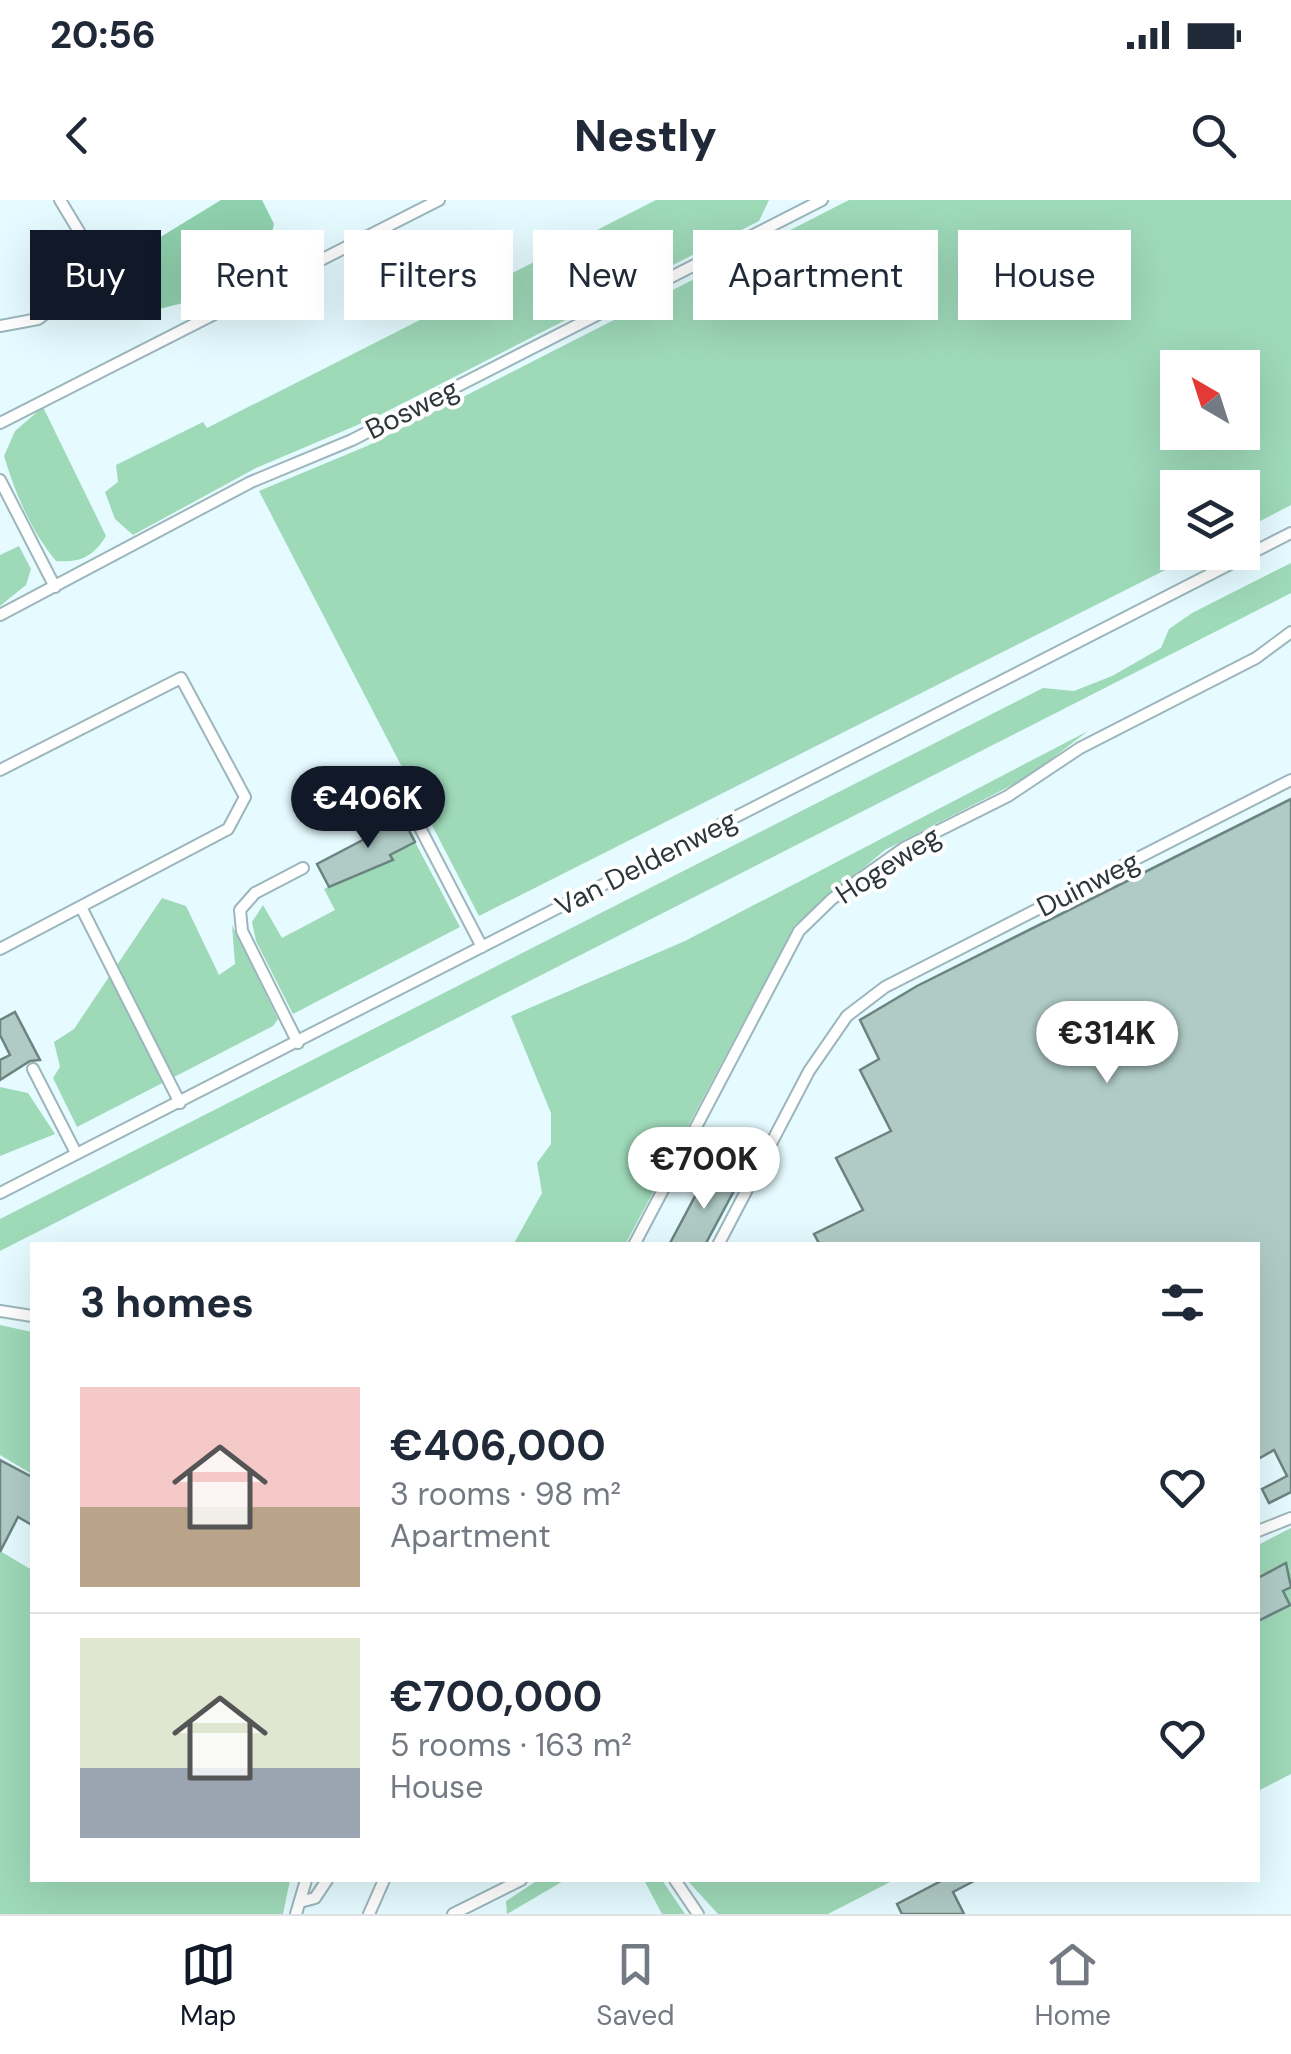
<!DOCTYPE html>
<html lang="en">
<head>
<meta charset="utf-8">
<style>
	body { margin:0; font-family:"DM Sans",sans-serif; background:#f2f2f3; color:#1f2937; height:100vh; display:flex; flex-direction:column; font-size:38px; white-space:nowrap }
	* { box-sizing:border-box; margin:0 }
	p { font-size:32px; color:#747a83 }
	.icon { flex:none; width:55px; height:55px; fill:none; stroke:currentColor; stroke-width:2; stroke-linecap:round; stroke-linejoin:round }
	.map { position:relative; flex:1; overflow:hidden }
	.panel { position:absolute; left:30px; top:1042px; width:1230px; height:640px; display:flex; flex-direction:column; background:#fff; border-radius:0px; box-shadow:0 10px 40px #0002 }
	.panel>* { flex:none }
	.top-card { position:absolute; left:30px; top:30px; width:1232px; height:90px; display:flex; gap:20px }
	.needle { width:65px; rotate:321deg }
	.controls { position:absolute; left:1160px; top:150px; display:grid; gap:20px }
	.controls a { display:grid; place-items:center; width:100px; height:100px; border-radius:0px; background:#fff; box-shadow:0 10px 40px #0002; font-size:50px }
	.price { position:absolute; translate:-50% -85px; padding:0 22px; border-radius:35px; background:#fff; color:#222; font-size:32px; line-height:65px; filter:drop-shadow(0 2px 5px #0008) }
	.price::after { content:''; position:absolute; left:50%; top:60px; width:30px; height:22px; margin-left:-15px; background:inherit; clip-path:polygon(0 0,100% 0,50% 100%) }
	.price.on { background:#111827; color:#fff }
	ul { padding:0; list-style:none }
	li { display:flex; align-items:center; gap:30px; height:250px; padding:0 50px }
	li+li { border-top:2px solid #e0e1e3 }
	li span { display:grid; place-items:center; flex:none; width:280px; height:200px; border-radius:0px; color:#555 }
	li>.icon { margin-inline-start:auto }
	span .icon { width:120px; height:120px; fill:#fffc; stroke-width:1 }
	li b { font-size:42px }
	h2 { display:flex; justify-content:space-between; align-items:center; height:120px; padding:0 50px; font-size:42px }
	.tag { padding:0 35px; border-radius:0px; background:#fff; box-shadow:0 10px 40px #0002; font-size:35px; line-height:90px }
	.tag.on { background:#111827; color:#fff }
	.status { display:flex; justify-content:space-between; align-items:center; height:70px; padding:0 50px; background:#fff; direction:ltr }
	.status svg { height:28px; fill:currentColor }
	header { display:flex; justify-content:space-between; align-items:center; height:130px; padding:0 50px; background:#fff; font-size:45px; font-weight:800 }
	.dock { display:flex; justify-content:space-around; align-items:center; height:140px; border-top:2px solid #e0e1e3; background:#fff; font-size:28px; color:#747a83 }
	.dock a { display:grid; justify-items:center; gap:5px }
	.dock .on { color:#111827 }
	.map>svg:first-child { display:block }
	.green { fill:#9ed9b8; fill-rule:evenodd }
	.forest { fill:#8fd1ad }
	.building { fill:#b0cbc6; stroke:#6b8480; stroke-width:2.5 }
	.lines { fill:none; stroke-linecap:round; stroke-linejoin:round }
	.lane-casing { stroke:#9cb6bb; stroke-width:14 }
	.lane { stroke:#fff; stroke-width:10 }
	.labels { text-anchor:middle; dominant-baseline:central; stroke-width:8; stroke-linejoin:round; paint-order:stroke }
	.street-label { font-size:28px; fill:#2d3739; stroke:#fff }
</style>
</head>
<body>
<div class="status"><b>20:56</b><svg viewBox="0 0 49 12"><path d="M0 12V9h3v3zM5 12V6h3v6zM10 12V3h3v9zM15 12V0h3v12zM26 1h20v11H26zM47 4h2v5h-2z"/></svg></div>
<header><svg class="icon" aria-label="back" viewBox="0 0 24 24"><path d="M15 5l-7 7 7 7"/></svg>Nestly<svg class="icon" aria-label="search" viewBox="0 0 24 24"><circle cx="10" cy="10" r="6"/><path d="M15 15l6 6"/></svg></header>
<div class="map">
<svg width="1291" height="1714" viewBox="0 0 1291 1714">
	<rect width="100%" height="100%" fill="#e5fbff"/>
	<!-- green -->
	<path class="green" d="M656,0H769L759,21L374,218L256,268L133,335L115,319L105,292L118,282L116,265L203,222L207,228Z
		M849,0H1291V305L1243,330L1242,288H1178V352L1199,353L479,716L259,291L367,246ZM1178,168H1242V232H1178Z
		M43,207L106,336C93,357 80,363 56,361C31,331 15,293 4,256L15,231Z
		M19,346L31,369L26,385L0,406V355Z
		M1291,363V393L0,1051V1019L1043,488L1074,491L1112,476L1161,448L1169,429L1192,413Z
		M1088,531L1028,577L885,650L795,725L625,1045H513L542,993L537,963L551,944V913L511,816L685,741Z
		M415,642L460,727L293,814L256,741L252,722L263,705L282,738L335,710L324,689Z
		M162,698L186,706L219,775L235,764L232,725L278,819L273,826L77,927L53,878L60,867L54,842L74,829Z
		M0,887L28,893L55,934L0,956Z
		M0,1125L32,1132V1274L0,1255Z
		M1291,1328V1574L1258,1591V1345Z
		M0,1351L32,1370V1680H290L283,1714H0Z
		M538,1680H565L507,1714L506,1701Z
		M644,1680H662L685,1714H662Z
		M687,1680H894L828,1714H718Z"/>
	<!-- forest -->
	<path class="forest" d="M221,0H262L274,24L265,61L187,102L139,114L113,92L149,44Z"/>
	<!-- building -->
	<path class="building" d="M1291,599V1292L1269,1303L1262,1289L1287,1276L1274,1250L1258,1259V1045H820L814,1034L863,1010L836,958L891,931L860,870L879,859L860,820L917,786Z
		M384,609L392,625L403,619L415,642L390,655L393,660L329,687L317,664L378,632L370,616Z
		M15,812L40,860L30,861L0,880V860L10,855L0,835V820Z
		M708,972L736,987L705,1045H669Z
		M0,1260L32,1277V1325L18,1317L0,1352Z
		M1286,1363L1291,1387L1283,1391L1290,1405L1258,1421V1378Z
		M943,1680H976L953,1692L964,1714H902L897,1704Z"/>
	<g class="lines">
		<!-- lane casing -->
		<g class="lane-casing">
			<path id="lane" d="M0,126L38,119L90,81L95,58L60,0
				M0,223L439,0
				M0,280L55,387
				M0,415L251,282L352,240L822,0
				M0,570L181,478L245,597L228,629L0,749
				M405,599L482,747
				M82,709L180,903
				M298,843L242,731L240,710L255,693L303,668
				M33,869L76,953
				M0,993L1291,333
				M634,1045L799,731L832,699L904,648L1008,596L1080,548L1256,458L1291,432
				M718,1045L809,871L847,816L885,787L1291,580
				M0,1111L32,1116
				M1258,1331L1291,1318
				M675,1680L698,1714
				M300,1702L315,1698L327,1680
				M296,1714L306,1680
				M369,1714L384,1680
				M453,1714L521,1680"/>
		</g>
		<!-- lane -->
		<use href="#lane" class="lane"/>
	</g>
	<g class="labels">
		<!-- street labels -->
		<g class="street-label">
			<text transform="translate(412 209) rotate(-27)">Bosweg</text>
			<text transform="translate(646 663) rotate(-27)">Van Deldenweg</text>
			<text transform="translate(888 665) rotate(-33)">Hogeweg</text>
			<text transform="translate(1088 684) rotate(-27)">Duinweg</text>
		</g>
	</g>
</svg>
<div class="controls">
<a><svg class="needle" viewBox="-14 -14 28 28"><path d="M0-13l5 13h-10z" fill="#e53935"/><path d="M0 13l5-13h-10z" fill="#747a83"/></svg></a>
<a><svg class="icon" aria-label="layers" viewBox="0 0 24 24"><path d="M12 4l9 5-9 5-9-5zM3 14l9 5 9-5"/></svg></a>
</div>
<b class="price on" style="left:368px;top:651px">€406K</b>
<b class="price" style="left:1107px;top:886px">€314K</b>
<b class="price" style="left:704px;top:1012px">€700K</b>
<div class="top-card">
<a class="tag on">Buy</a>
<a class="tag">Rent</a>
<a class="tag">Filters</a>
<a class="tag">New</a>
<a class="tag">Apartment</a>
<a class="tag">House</a>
</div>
<section class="panel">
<h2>3 homes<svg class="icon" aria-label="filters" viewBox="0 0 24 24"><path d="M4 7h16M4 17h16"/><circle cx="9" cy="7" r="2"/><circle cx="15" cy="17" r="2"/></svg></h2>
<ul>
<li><span style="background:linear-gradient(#f6c9c9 60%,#b9a48a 0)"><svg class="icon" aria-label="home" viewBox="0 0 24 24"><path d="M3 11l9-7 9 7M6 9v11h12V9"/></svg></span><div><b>€406,000</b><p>3 rooms · 98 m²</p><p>Apartment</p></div><svg class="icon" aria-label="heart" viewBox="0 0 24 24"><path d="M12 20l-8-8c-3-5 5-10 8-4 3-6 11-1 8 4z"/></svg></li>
<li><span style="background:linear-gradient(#dfe7d0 65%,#9aa5b1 0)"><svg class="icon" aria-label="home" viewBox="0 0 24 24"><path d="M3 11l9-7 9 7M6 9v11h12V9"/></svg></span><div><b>€700,000</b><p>5 rooms · 163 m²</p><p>House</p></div><svg class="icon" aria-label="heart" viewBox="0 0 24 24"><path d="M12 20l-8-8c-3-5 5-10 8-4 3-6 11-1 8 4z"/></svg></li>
</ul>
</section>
</div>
<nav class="dock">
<a class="on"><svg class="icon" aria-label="map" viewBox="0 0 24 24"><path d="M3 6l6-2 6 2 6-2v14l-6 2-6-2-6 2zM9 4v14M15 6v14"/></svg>Map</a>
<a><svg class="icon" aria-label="saved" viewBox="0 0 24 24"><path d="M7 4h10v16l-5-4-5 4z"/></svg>Saved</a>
<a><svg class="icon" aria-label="home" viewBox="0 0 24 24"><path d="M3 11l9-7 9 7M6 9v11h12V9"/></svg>Home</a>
</nav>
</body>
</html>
